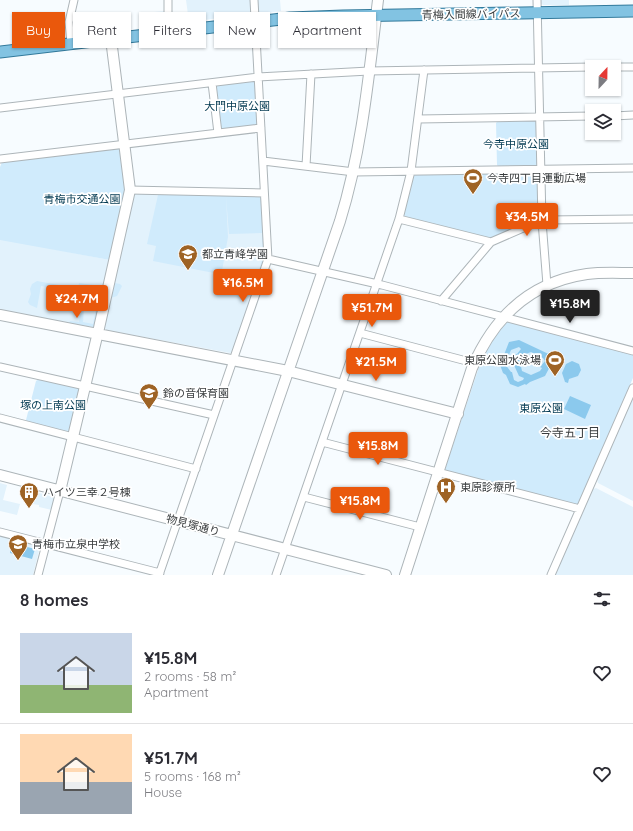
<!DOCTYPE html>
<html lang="en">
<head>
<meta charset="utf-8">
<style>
	body { margin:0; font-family:Quicksand,"Noto Sans JP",sans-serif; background:#f2f2f3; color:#2b2b33; height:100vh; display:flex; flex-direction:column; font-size:15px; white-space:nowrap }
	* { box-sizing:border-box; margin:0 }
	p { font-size:13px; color:#7c7c81 }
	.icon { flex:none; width:22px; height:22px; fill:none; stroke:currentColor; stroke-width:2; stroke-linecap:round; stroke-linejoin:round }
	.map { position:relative; height:575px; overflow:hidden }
	.drawer { display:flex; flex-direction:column; background:#fff; flex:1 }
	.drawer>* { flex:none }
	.banner { position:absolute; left:12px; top:12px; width:400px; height:36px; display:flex; gap:8px }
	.needle { width:26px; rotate:22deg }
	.controls { position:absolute; left:585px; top:60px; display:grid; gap:8px }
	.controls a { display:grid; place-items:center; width:36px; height:36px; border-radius:0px; background:#fff; box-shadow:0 1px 3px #0004; font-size:20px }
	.price { position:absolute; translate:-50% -34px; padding:0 9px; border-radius:4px; background:#ea580c; color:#fff; font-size:13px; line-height:26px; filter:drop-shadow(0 1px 2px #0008) }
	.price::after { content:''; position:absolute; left:50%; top:24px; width:12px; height:9px; margin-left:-6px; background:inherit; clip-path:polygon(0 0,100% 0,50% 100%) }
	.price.active { background:#222; color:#fff }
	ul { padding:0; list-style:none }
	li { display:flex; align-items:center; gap:12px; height:100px; padding:0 20px }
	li+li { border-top:1px solid #e1e1e2 }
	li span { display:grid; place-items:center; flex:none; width:112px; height:80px; border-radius:0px; color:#555 }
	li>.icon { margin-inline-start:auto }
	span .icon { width:48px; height:48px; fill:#fffc; stroke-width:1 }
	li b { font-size:17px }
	h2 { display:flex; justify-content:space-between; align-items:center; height:48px; padding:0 20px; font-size:17px }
	.tag { padding:0 14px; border-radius:0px; background:#fff; box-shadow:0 1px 3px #0004; font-size:14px; line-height:36px }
	.tag.active { background:#ea580c; color:#fff }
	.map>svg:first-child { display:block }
	.built { fill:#e2f2fc }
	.green { fill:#d0ebfc }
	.water { fill:#8bc9ed; fill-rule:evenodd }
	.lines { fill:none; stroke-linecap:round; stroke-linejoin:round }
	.street-casing { stroke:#adb5b9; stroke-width:9 }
	.secondary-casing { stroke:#adb5b9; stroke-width:12 }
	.primary-casing { stroke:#327a9c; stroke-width:13 }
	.street { stroke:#fff; stroke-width:7 }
	.secondary { stroke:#fff; stroke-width:10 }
	.primary { stroke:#82c3e2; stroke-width:11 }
	.labels { text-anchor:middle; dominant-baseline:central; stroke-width:3.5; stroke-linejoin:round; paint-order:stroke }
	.street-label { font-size:11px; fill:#393c3e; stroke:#fff }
	.park-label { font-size:11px; fill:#023951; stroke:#fff }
	.poi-label { font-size:11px; fill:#393c3e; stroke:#fff; text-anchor:start }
	.neighbourhood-label { font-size:12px; fill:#393c3e; stroke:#fff }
</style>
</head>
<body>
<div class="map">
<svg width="633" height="575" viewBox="0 0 633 575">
	<rect width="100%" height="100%" fill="#f7fcff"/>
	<!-- built -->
	<path class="built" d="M186,0H251V13L250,14L189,22Z
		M256,0H280L281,11L259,14L257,12Z
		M540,0H569V5H543L540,3Z
		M166,11L165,23L163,25L155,26L154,12Z
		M135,193L260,196L265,256L233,352L230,353L106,330L104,326Z
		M0,239L110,260L96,325L93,327L0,310Z
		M633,398V501L598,483L597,480Z
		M0,483L7,485L3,500L20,504L17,515L0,511Z
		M596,488L633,507V575H555L593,489Z
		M36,492L53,497L55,499L52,510L39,507V505L33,504Z
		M0,536L40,547L33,575H0Z"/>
	<!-- green -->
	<path class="green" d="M253,80L255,82L258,123L256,126L221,130L219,128L216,85Z
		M534,120L536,122L537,164L535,167H499L497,165L496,123L498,121Z
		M119,148L121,149L125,190L110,260L0,240V167L2,162Z
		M535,172L537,174L538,216L536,219L492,239L404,217L403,214L413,176L415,174Z
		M135,193L260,196L262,198L265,256L257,282L255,283L232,277V275L256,280L263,256L262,233L229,234L226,197L228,237L222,271L220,270L219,274L153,261L156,246L147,244L158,195L136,194L134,195L127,231H125L133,195Z
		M116,278L115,283L120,284L122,286L117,296L111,298C109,292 112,283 116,278Z
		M37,281L59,285V289L41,286L37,308L30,305L28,302L31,294L30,289L32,284Z
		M79,283L94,285L92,295L77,293Z
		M98,297L102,298L96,325L93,327L69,323L70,321L79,322L81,311L77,310V308L84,309L83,322L93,324Z
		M508,321L633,353V378L578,504L576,505L446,471L445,469L482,358L486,349L505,322Z
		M39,379L79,388L80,391L70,431L68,433L27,422L26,420L36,381Z"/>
	<!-- water -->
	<path class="water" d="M519,340L555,357L545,376L530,382L526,385L525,384L518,387L510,384L506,375L503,373L500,365L509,342ZM519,347L521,349L517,354H515L513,363L519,376L524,378L523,380L518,382L514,380L512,372H511L505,364L511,350ZM531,352L543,358L545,361L540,367L542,368L540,371L531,375L522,371L520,362L523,355Z
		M572,361L579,364L581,370L578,376L569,379L568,383L565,382L562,373L566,364Z
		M570,396L591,405L585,419L564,409Z
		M12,543L35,549L32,559L10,553Z"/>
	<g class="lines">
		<!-- street casing -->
		<g class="street-casing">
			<path id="street" d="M537,0L542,221L547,285
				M168,32V0
				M71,44L69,22L74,0
				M614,67H633
				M212,83L218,133
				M0,108L258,77L369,71L592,67
				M614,116L633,115
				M419,119L592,116
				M0,159L261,128
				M263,161L354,172L633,168
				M306,166L311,74
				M130,190L264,193
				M399,219L491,242
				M268,259L382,285L633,351
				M441,301L491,242L537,222L546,220L633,219
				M360,333L474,363
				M0,367L214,415
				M0,418L196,469
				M322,442L580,509
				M304,497L420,527
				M0,532L160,573
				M38,575L60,491
				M159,575L268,259L254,0
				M276,575L399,219L411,171L424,70
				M551,575L633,388"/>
		</g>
		<!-- secondary casing -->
		<g class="secondary-casing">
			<path id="secondary" d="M0,315L288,371L458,414
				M0,475L386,575
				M60,491L99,328L130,190L111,39
				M218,575L340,221C362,150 369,74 378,0
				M405,575L472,368C494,317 530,282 587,274C602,272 618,273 633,273"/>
		</g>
		<!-- primary casing -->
		<g class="primary-casing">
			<path id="primary" d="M0,52L290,18L343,16L633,11"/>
		</g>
		<!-- street -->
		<use href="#street" class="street"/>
		<!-- secondary -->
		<use href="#secondary" class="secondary"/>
		<!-- primary -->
		<use href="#primary" class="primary"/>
	</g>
	<!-- icons -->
	<defs>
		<g id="stadium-pin" transform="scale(1)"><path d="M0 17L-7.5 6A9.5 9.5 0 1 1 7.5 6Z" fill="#9e6325" stroke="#fff"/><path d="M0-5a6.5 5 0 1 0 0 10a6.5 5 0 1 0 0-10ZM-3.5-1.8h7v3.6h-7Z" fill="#fff"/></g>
		<g id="school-pin" transform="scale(1)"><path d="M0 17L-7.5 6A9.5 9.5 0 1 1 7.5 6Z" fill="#9e6325" stroke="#fff"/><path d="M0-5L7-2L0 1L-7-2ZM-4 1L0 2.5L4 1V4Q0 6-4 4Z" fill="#fff"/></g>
		<g id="hospital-pin" transform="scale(1)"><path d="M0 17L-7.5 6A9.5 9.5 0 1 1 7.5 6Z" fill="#9e6325" stroke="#fff"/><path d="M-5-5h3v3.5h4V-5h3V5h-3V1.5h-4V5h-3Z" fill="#fff"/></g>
		<g id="building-pin" transform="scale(1)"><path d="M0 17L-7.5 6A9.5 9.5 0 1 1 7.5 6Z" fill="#9e6325" stroke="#fff"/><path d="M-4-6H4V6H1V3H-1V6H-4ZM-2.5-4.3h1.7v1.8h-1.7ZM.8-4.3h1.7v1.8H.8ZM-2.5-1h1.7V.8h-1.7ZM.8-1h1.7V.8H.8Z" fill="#fff"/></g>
	</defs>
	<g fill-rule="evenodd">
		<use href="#stadium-pin" x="473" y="178"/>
		<use href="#school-pin" x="188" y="254"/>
		<use href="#stadium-pin" x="555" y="360"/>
		<use href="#school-pin" x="149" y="393"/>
		<use href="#hospital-pin" x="446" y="487"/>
		<use href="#building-pin" x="29" y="492"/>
		<use href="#school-pin" x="18" y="544"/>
	</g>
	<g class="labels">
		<!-- street labels -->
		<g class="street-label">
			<text transform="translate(471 14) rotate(-1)">青梅入間線バイパス</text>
			<text transform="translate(193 525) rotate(15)">物見塚通り</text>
		</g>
		<!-- park labels -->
		<g class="park-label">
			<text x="237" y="106">大門中原公園</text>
			<text x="516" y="144">今寺中原公園</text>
			<text x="82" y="199">青梅市交通公園</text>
			<text x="53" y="405">塚の上南公園</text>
			<text x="541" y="408">東原公園</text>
		</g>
		<!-- poi labels -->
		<g class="poi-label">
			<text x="487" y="178">今寺四丁目運動広場</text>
			<text x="202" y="254">都立青峰学園</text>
			<text x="541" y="360" text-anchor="end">東原公園水泳場</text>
			<text x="163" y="393">鈴の音保育園</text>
			<text x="460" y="487">東原診療所</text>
			<text x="43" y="492">ハイツ三幸２号棟</text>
			<text x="32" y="544">青梅市立泉中学校</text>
		</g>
		<!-- neighbourhood labels -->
		<g class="neighbourhood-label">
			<text x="570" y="432">今寺五丁目</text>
		</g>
	</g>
</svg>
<div class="controls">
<a><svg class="needle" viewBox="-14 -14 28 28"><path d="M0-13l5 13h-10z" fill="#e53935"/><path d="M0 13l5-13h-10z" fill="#7c7c81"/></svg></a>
<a><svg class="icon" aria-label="layers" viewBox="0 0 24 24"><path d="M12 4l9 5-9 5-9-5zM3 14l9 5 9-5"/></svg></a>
</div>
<b class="price" style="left:527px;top:237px">¥34.5M</b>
<b class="price" style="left:243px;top:303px">¥16.5M</b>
<b class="price" style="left:77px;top:319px">¥24.7M</b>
<b class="price active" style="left:570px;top:324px">¥15.8M</b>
<b class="price" style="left:372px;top:328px">¥51.7M</b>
<b class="price" style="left:376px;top:382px">¥21.5M</b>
<b class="price" style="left:378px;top:466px">¥15.8M</b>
<b class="price" style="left:360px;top:521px">¥15.8M</b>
<div class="banner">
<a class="tag active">Buy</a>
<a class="tag">Rent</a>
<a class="tag">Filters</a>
<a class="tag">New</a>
<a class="tag">Apartment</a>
</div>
</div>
<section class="drawer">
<h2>8 homes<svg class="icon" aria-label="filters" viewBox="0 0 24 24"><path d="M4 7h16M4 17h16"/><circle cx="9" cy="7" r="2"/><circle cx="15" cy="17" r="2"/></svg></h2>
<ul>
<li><span style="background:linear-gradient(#c9d6e8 65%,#8fb573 0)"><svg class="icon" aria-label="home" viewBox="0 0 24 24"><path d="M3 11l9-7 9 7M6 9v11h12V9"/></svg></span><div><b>¥15.8M</b><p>2 rooms · 58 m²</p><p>Apartment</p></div><svg class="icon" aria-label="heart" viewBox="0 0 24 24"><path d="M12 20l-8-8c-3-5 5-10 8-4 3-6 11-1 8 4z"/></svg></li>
<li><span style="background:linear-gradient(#ffd9b3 60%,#9aa5b1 0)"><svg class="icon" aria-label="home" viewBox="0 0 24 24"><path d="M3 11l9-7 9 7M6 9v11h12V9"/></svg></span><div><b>¥51.7M</b><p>5 rooms · 168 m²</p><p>House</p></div><svg class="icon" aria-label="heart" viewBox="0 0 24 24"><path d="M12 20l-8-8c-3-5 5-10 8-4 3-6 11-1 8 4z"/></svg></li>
</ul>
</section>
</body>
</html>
